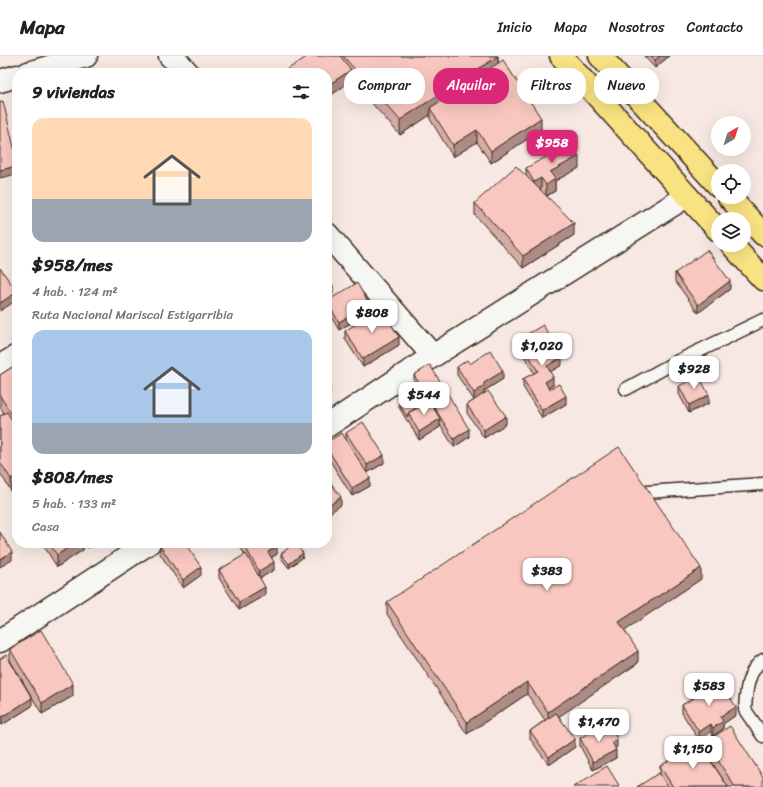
<!DOCTYPE html>
<html lang="es">
<head>
<meta charset="utf-8">
<style>
	body { margin:0; font-family:Sriracha,sans-serif; background:#f6f6f6; color:#202124; height:100vh; display:flex; flex-direction:column; font-size:15px; white-space:nowrap }
	* { box-sizing:border-box; margin:0 }
	p { font-size:13px; color:#757577 }
	.icon { flex:none; width:22px; height:22px; fill:none; stroke:currentColor; stroke-width:2; stroke-linecap:round; stroke-linejoin:round }
	.map { position:relative; flex:1; overflow:hidden }
	.sheet { position:absolute; left:12px; top:12px; width:320px; height:480px; display:flex; flex-direction:column; background:#fff; border-radius:16px; box-shadow:0 4px 16px #0002 }
	.sheet>* { flex:none }
	.banner { position:absolute; left:344px; top:12px; width:359px; height:36px; display:flex; gap:8px }
	.needle { width:26px; rotate:39deg }
	.buttons { position:absolute; left:711px; top:60px; display:grid; gap:8px }
	.buttons a { display:grid; place-items:center; width:40px; height:40px; border-radius:50%; background:#fff; box-shadow:0 4px 16px #0002; font-size:20px }
	.price { position:absolute; translate:-50% -34px; padding:0 9px; border-radius:8px; background:#fff; color:#222; font-size:13px; line-height:26px; filter:drop-shadow(0 1px 2px #0008) }
	.price::after { content:''; position:absolute; left:50%; top:24px; width:12px; height:9px; margin-left:-6px; background:inherit; clip-path:polygon(0 0,100% 0,50% 100%) }
	.price.active { background:#db2777; color:#fff }
	ul { padding:0; list-style:none }
	li { display:grid; align-content:center; gap:8px; height:212px; padding:0 20px }
	li span { display:grid; place-items:center; height:124px; border-radius:12px; color:#555 }
	li>.icon { margin-inline-start:auto }
	span .icon { width:72px; height:72px; fill:#fffc; stroke-width:1 }
	li b { font-size:17px }
	h2 { display:flex; justify-content:space-between; align-items:center; height:48px; padding:0 20px; font-size:17px }
	.chip { padding:0 14px; border-radius:16px; background:#fff; box-shadow:0 4px 16px #0002; font-size:14px; line-height:36px }
	.chip.active { background:#db2777; color:#fff }
	header { display:flex; align-items:center; gap:24px; box-sizing:border-box; height:56px; padding:0 20px; background:#fff; border-bottom:1px solid #e0e0e0 }
	header strong { font-size:19px }
	nav { display:flex; gap:22px; margin-inline-start:auto; font-size:14px }
	.map>svg:first-child { display:block }
	.lines { fill:none; stroke-linecap:round; stroke-linejoin:round }
	.service-casing { stroke:#3b2a1e; stroke-width:15 }
	.minor-casing { stroke:#3b2a1e; stroke-width:25 }
	.trunk-casing { stroke:#3b2a1e; stroke-width:25 }
	.service { stroke:#f6f6f2; stroke-width:12 }
	.minor { stroke:#f6f6f2; stroke-width:22 }
	.trunk { stroke:#f8e281; stroke-width:22 }
	.wall { fill:#d5aca5; stroke:#3b2a1e }
	.shaded-wall { fill:#ae8c86; stroke:#3b2a1e }
	.building { fill:#f8c8c0; stroke:#3b2a1e }
</style>
</head>
<body>
<header>
<strong>Mapa</strong>
<nav><a>Inicio</a><a>Mapa</a><a>Nosotros</a><a>Contacto</a></nav>
</header>
<div class="map">
<svg width="763" height="731" viewBox="0 0 763 731">
	<rect width="100%" height="100%" fill="#f7e8e3"/>
	<filter id="ink" filterUnits="userSpaceOnUse"><feTurbulence type="fractalNoise" baseFrequency=".025" numOctaves="2"/><feDisplacementMap in="SourceGraphic" scale="8" xChannelSelector="R" yChannelSelector="G"/><feConvolveMatrix kernelMatrix="1 2 1 2 8 2 1 2 1" color-interpolation-filters="sRGB"/></filter>
	<g filter="url(#ink)">
		<g class="lines">
			<!-- service casing -->
			<g class="service-casing">
				<path id="service" d="M626,333L672,308L763,264
					M647,436L763,428
					M763,604C747,614 746,637 745,654L763,680"/>
			</g>
			<!-- minor casing -->
			<g class="minor-casing">
				<path id="minor" d="M170,0L179,7L188,17
					M28,17L86,0
					M0,25L17,20
					M327,178L433,300
					M0,310L17,300
					M327,370L433,300L687,140
					M0,585L149,487"/>
			</g>
			<!-- trunk casing -->
			<g class="trunk-casing">
				<path id="trunk" d="M561,0L718,174
					M600,0L718,129
					M729,141L763,178
					M732,189L763,223"/>
			</g>
			<!-- service -->
			<use href="#service" class="service"/>
			<!-- minor -->
			<use href="#minor" class="minor"/>
			<!-- trunk -->
			<use href="#trunk" class="trunk"/>
		</g>
		<!-- wall -->
		<path class="wall" d="M308,0H498V7L541,74L491,107L477,86L453,101L430,63V59L400,79L351,24V25L327,42V17Z
			M644,0H669L655,12Z
			M526,112H579L555,125V135L547,140L574,179L523,212L475,159V147L526,120Z
			M675,217L730,233L698,257L675,225Z
			M327,245L369,256L339,274L327,254Z
			M345,275L399,289L363,311L345,283Z
			M519,283L562,309L550,315L553,329L548,332L549,333L566,348L542,362L523,331V323L534,317L519,291Z
			M17,308V431L11,435L0,417V360L4,357L0,351V319Z
			M470,308L503,323L484,335V337L506,368L484,382L467,357V349L474,344L457,319V311Z
			M414,319L469,381L454,391L440,369V371L419,384L408,365H407L399,351V347L424,348L426,346L414,327Z
			M679,330L709,347L689,357L679,338Z
			M346,377L384,407L367,417L370,430L352,440L327,400V386L346,384Z
			M42,487H83V494L57,511Z
			M85,487H96L88,492Z
			M238,487H275L277,498L271,502L274,514L260,522L265,539L239,554L219,522V514L245,499Z
			M160,490L201,519L183,532L160,498Z
			M281,498L303,501L289,512L281,502Z
			M701,523L624,574L638,607L559,660L575,691L549,709L530,683V675L545,664L527,638L467,678L387,558V546Z
			M10,593L73,640L42,658L10,604Z
			M0,603L32,650L2,669L0,666Z
			M704,636L736,659L723,668V673L713,680L711,676L699,684L682,657V649L692,643V641Z
			M580,682L617,691L615,692L616,702L593,714L580,690Z
			M706,686L763,731H728L706,697Z
			M660,710L728,731H637L660,719Z"/>
		<!-- shaded-wall -->
		<path class="shaded-wall" d="M498,0V15L430,52V59L400,79V64Z
			M660,0H669L655,12V4Z
			M351,14V25L327,42V30Z
			M541,62V74L491,107V95Z
			M477,74V86L453,101V89Z
			M579,100V112L555,125V135L546,140V129L550,116Z
			M17,110V118L0,122V114Z
			M541,122V133L534,137V126Z
			M574,167V179L523,212V200Z
			M730,225V233L698,257V249Z
			M333,230V238L327,242V234Z
			M17,236V244L0,255V247Z
			M369,248V256L339,274V266Z
			M399,281V289L363,311V303Z
			M562,301V309L547,318V310Z
			M503,315V323L484,335V338L474,345V337L484,327Z
			M553,321V329L545,334V326Z
			M330,329V337L327,338V330Z
			M709,339V347L689,357V349Z
			M566,340V348L542,362V354Z
			M506,360V368L484,382V374Z
			M440,363V371L419,384V376Z
			M469,373V381L454,391V383Z
			M384,399V407L367,417V409Z
			M17,419V431L11,435V423Z
			M370,422V430L352,440V432Z
			M341,441V449L327,459V451Z
			M75,487H83V494L57,511V499Z
			M88,487H96L88,492Z
			M277,490V498L268,504V496Z
			M12,496V504L0,511V503Z
			M303,497V501L289,512V508Z
			M274,506V514L259,523V515Z
			M201,511V519L183,532V524Z
			M701,512V523L619,578V566Z
			M265,531V539L239,554V546Z
			M638,595V607L548,668V656Z
			M527,626V638L467,678V666Z
			M73,628V640L42,658V647Z
			M32,642V650L2,669V661Z
			M736,651V659L723,668V673L713,680V672L720,661Z
			M711,668V676L699,684V676Z
			M575,683V691L549,709V701Z
			M617,683V691L612,694V686Z
			M616,694V702L593,714V706Z"/>
		<!-- building -->
		<path class="building" d="M308,0H340L351,14L327,30V17H282Z
			M343,0H498L400,64Z
			M651,0H660L655,4Z
			M503,4L541,62L491,95L477,74L453,89L430,52Z
			M3,45L17,104V110L0,114V46Z
			M571,87L579,100L550,116L555,123L546,129L541,122L534,126L526,112Z
			M516,110L574,167L523,200L475,147Z
			M707,194L730,225L698,249L675,217Z
			M0,212L17,236L0,247Z
			M327,219L333,230L327,234Z
			M357,227L369,248L339,266L327,246V245Z
			M381,252L399,281L363,303L345,275Z
			M543,269L562,301L547,310L553,321L545,326L549,333L559,328L566,340L542,354L523,323L538,315L519,283Z
			M490,294L503,315L484,327V330L474,337L457,311L467,304L470,308Z
			M17,308V367L0,340V319Z
			M430,309L469,373L454,383L414,319Z
			M699,320L709,339L689,349L679,330Z
			M327,324L330,329L327,330Z
			M488,335L506,360L484,374L467,349Z
			M416,336L424,348L408,357L407,361L399,347Z
			M429,344L440,363L419,376L408,357Z
			M7,356L17,372V419L11,423L0,406V360Z
			M363,366L384,399L367,409L346,377Z
			M342,377L370,422L352,432L327,392V386Z
			M619,391L701,512L619,566L638,595L548,656L527,626L467,666L387,546Z
			M327,422L341,441L327,451Z
			M0,476L12,496L0,503Z
			M49,487H75L57,499Z
			M165,487H185L201,511L183,524L160,490Z
			M243,487H275L277,490L268,496L274,506L259,515Z
			M294,487L303,497L289,508L281,498Z
			M246,498L265,531L239,546L219,514Z
			M41,574L73,628L42,647L10,593Z
			M6,599L32,642L2,661L0,658V603Z
			M720,626L736,651L720,661L723,665L713,672L711,668L699,676L682,649L694,642L692,641L703,634L704,636Z
			M556,657L575,683L549,701L530,675Z
			M604,669L607,675L611,672L617,683L612,686L616,694L593,706L580,682Z
			M730,670L763,721V731H735L706,686Z
			M698,686L728,731H673L660,710Z
			M607,710L620,731H573Z
			M659,717L668,731H637Z"/>
	</g>
</svg>
<div class="buttons">
<a><svg class="needle" viewBox="-14 -14 28 28"><path d="M0-13l5 13h-10z" fill="#e53935"/><path d="M0 13l5-13h-10z" fill="#757577"/></svg></a>
<a><svg class="icon" aria-label="locate" viewBox="0 0 24 24"><circle cx="12" cy="12" r="6"/><path d="M12 2v4M12 18v4M2 12h4M18 12h4"/></svg></a>
<a><svg class="icon" aria-label="layers" viewBox="0 0 24 24"><path d="M12 4l9 5-9 5-9-5zM3 14l9 5 9-5"/></svg></a>
</div>
<b class="price active" style="left:552px;top:108px">$958</b>
<b class="price" style="left:372px;top:278px">$808</b>
<b class="price" style="left:542px;top:311px">$1,020</b>
<b class="price" style="left:694px;top:334px">$928</b>
<b class="price" style="left:424px;top:360px">$544</b>
<b class="price" style="left:547px;top:536px">$383</b>
<b class="price" style="left:709px;top:651px">$583</b>
<b class="price" style="left:599px;top:687px">$1,470</b>
<b class="price" style="left:693px;top:714px">$1,150</b>
<div class="banner">
<a class="chip">Comprar</a>
<a class="chip active">Alquilar</a>
<a class="chip">Filtros</a>
<a class="chip">Nuevo</a>
</div>
<section class="sheet">
<h2>9 viviendas<svg class="icon" aria-label="filters" viewBox="0 0 24 24"><path d="M4 7h16M4 17h16"/><circle cx="9" cy="7" r="2"/><circle cx="15" cy="17" r="2"/></svg></h2>
<ul>
<li><span style="background:linear-gradient(#ffd9b3 65%,#9aa5b1 0)"><svg class="icon" aria-label="home" viewBox="0 0 24 24"><path d="M3 11l9-7 9 7M6 9v11h12V9"/></svg></span><div><b>$958/mes</b><p>4 hab. · 124 m²</p><p>Ruta Nacional Mariscal Estigarribia</p></div></li>
<li><span style="background:linear-gradient(#a9c7e8 75%,#9aa5b1 0)"><svg class="icon" aria-label="home" viewBox="0 0 24 24"><path d="M3 11l9-7 9 7M6 9v11h12V9"/></svg></span><div><b>$808/mes</b><p>5 hab. · 133 m²</p><p>Casa</p></div></li>
</ul>
</section>
</div>
</body>
</html>
